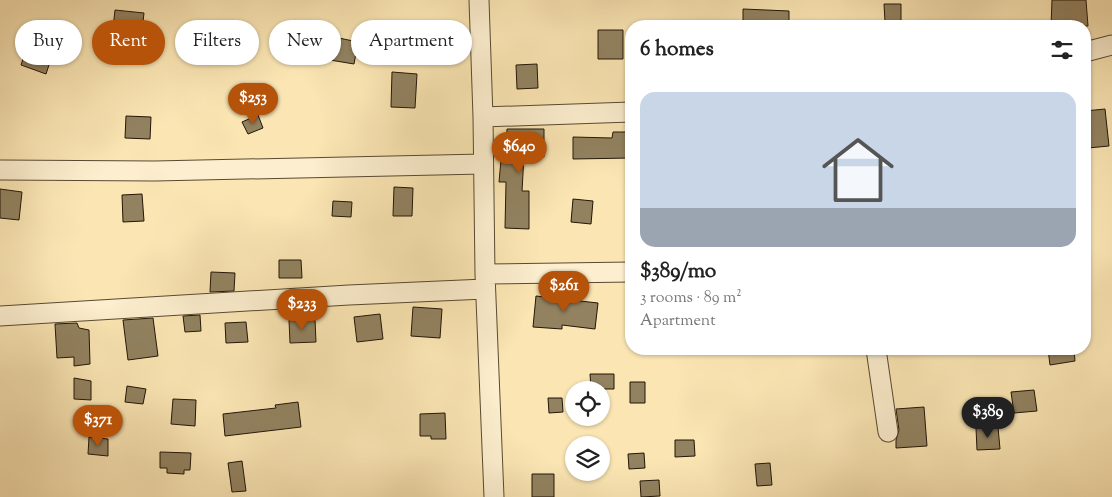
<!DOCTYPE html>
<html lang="en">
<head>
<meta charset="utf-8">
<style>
	body { margin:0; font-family:"Sorts Mill Goudy",serif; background:#f2f2f2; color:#222; height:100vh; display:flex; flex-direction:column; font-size:19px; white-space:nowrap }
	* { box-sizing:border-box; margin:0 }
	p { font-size:16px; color:#767676 }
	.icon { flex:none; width:28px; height:28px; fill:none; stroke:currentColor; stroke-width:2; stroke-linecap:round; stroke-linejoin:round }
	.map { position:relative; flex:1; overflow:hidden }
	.panel { position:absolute; left:625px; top:20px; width:466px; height:335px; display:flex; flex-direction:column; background:#fff; border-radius:20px; box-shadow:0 1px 4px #0004 }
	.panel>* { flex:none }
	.guide { position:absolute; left:15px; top:20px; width:475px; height:45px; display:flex; gap:10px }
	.fabs { position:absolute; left:565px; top:381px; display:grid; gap:10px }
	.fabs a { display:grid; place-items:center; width:45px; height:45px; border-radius:50%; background:#fff; box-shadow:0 1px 4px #0004; font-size:25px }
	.price { position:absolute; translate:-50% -42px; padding:0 11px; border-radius:18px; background:#b45309; color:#fff; font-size:16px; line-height:32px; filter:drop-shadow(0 1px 2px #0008) }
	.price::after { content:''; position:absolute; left:50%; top:30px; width:15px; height:11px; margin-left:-8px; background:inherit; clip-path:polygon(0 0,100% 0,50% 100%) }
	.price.selected { background:#222; color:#fff }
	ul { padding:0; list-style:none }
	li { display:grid; align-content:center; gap:10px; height:265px; padding:0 15px }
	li+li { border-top:1px solid #e0e0e0 }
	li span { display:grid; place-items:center; height:155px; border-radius:15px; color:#555 }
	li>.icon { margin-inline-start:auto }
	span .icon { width:90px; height:90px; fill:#fffc; stroke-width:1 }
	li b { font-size:21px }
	h2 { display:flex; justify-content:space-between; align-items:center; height:60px; padding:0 15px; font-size:21px }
	.tag { padding:0 18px; border-radius:22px; background:#fff; box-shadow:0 1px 4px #0004; font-size:18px; line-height:45px }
	.tag.selected { background:#b45309; color:#fff }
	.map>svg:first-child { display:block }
	.building { fill:#928260; stroke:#221607 }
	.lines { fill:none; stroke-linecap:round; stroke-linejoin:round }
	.street-casing { stroke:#584a32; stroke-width:21 }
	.street { stroke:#fceece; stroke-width:19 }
</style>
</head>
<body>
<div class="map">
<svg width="1112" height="497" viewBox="0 0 1112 497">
	<rect width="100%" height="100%" fill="#fae5b3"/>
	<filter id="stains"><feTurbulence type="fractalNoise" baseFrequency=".004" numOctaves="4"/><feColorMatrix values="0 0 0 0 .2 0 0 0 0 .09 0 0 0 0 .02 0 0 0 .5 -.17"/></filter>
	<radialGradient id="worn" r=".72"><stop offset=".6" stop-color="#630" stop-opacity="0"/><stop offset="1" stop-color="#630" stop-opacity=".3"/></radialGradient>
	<!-- building -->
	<path class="building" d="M1052,0H1086L1088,26H1051Z
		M884,4H901V22H885Z
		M743,9L789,11V26H743Z
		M115,10L144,13L140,49L111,46Z
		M598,30H623V59H598Z
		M334,37L358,42L354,64L330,60Z
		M27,47L52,56L46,74L21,65Z
		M537,64L538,88L517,89L516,65Z
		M392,72L417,74L415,108L391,107Z
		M1105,109L1109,146L1088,148L1085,111Z
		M258,115L263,128L248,134L242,122Z
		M126,116L151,117L150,139L125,138Z
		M507,129H544V157L524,156L522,191H529V229L505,228L506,182H499L501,160H506Z
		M613,132H631V158L573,159V137L612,138Z
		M394,187L413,188L412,216H393Z
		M0,189L22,192L19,220L0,218Z
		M142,194L144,221L123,222L122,195Z
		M573,199L593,201L591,224L571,222Z
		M333,201L352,202L351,217L332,216Z
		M279,260H301L302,278H279Z
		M211,272L235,273L234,291L210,292Z
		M536,296L598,303L595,329L562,325V329L533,327Z
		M413,307L442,309L440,338L411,336Z
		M380,314L383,339L357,342L354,317Z
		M200,315L201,331L185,332L183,316Z
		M153,318L158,356L128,360L123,320Z
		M289,320H315L316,342L290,343Z
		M246,322L248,342L226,343L225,323Z
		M77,323L79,328L89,330L90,364L74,366V357L57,358L55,324Z
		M1048,349H1074L1075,361L1050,365Z
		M590,374H614V389H591Z
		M74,378L91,381V400L74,399Z
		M630,382H645V403H630Z
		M127,386L146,389L143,404L125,402Z
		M1034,390L1037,411L1014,413L1011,392Z
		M548,398H562L563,412L549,413Z
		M173,399L196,400L195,426L171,424Z
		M298,402L301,427L225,436L223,414L276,408L275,405Z
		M924,407L927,446L896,448V440L899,430L896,409Z
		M445,413L446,439H431V436H420V414Z
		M998,427L1000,449L977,450L976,428Z
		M89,437L108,439V456L88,454Z
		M675,440H694L695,456L675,457Z
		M160,452L191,453L190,470H184V474L167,473V468H160Z
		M644,453L645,468L629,469L628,454Z
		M242,461L246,491L232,492L228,463Z
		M770,463L772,485L757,486L755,464Z
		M532,474H554V497H532Z
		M659,480L660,496L641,497L640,481Z"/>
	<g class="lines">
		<!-- street casing -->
		<g class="street-casing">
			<path id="street" d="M479,0L483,117L485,274L494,497
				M1085,52L1112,45
				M483,117L631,112
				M0,170L155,171L483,164
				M485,274L631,272
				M0,316L349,295L485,289
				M876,349L888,432"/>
		</g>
		<!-- street -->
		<use href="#street" class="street"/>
	</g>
	<rect width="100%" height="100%" filter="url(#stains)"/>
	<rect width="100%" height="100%" fill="url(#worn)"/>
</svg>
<div class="fabs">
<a><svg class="icon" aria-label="locate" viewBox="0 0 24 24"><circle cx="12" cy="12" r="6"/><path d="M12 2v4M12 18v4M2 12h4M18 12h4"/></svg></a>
<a><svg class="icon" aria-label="layers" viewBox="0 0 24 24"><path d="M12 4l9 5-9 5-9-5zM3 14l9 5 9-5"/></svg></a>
</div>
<b class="price" style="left:253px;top:125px">$253</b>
<b class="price" style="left:519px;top:174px">$640</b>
<b class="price" style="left:564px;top:313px">$261</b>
<b class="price" style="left:302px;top:331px">$233</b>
<b class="price selected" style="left:988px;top:439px">$389</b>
<b class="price" style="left:98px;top:447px">$371</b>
<div class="guide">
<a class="tag">Buy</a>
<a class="tag selected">Rent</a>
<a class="tag">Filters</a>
<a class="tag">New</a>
<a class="tag">Apartment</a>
</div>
<section class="panel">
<h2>6 homes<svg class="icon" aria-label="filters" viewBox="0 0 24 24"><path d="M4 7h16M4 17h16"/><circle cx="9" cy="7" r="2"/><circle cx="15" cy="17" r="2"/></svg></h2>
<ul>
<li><span style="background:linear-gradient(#c9d6e8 75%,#9aa5b1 0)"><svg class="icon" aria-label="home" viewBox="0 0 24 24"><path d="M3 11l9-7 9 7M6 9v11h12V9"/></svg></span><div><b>$389/mo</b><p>3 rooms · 89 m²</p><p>Apartment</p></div></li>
</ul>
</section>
</div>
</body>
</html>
